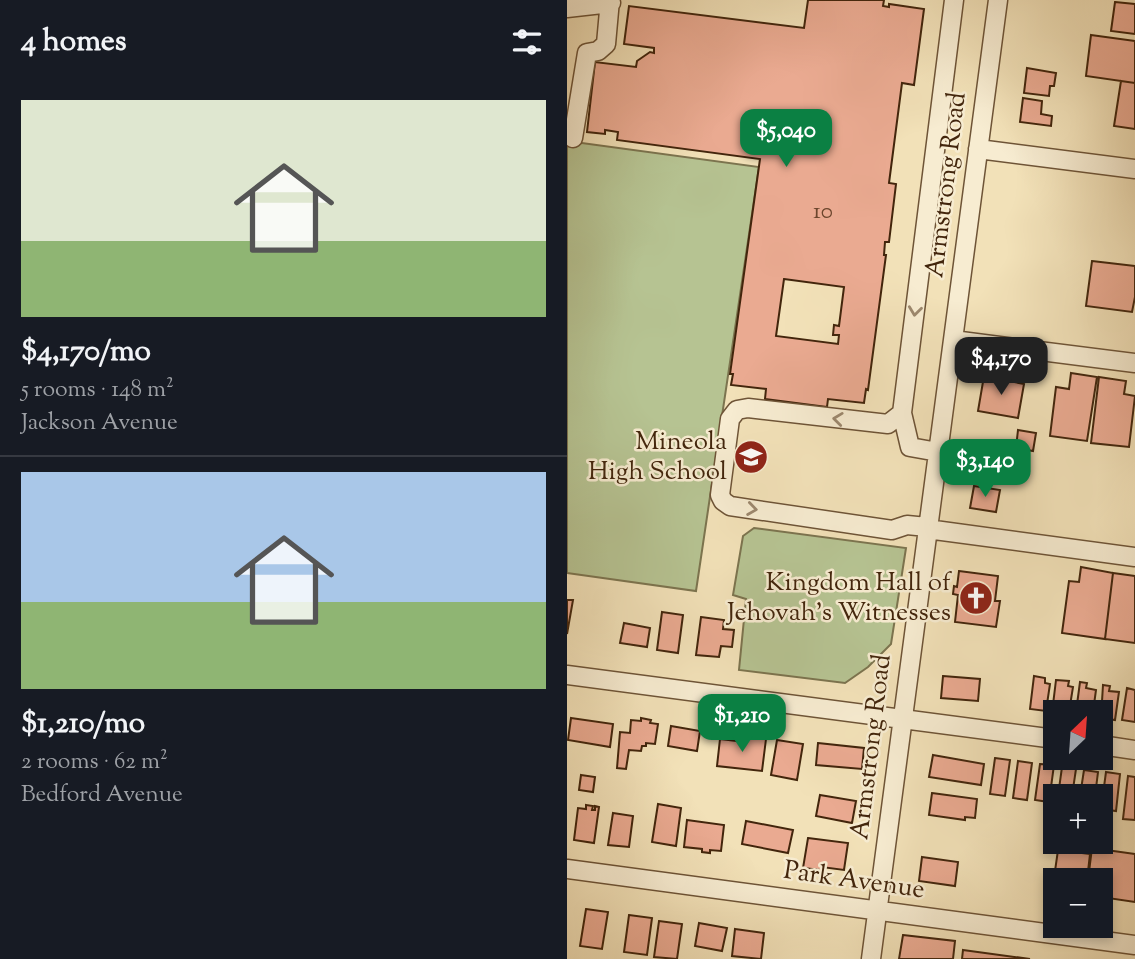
<!DOCTYPE html>
<html lang="en">
<head>
<meta charset="utf-8">
<style>
	body { margin:0; font-family:"Sorts Mill Goudy",serif; background:#242831; color:#f1f3f6; height:100vh; display:flex; flex-direction:column; font-size:26px; white-space:nowrap }
	* { box-sizing:border-box; margin:0 }
	p { font-size:23px; color:#9ea1a6 }
	.icon { flex:none; width:38px; height:38px; fill:none; stroke:currentColor; stroke-width:2; stroke-linecap:round; stroke-linejoin:round }
	.map { position:relative; flex:1; overflow:hidden }
	.side { display:flex; flex-direction:column; background:#171b24; width:567px }
	.side>* { flex:none }
	.needle { width:46px; rotate:25deg }
	.buttons { position:absolute; left:476px; top:700px; display:grid; gap:14px }
	.buttons a { display:grid; place-items:center; width:70px; height:70px; border-radius:0px; background:#171b24; box-shadow:0 4px 10px #0003; font-size:35px }
	.price { position:absolute; translate:-50% -60px; padding:0 16px; border-radius:14px; background:#0b8043; color:#fff; font-size:23px; line-height:46px; filter:drop-shadow(0 2px 4px #0008) }
	.price::after { content:''; position:absolute; left:50%; top:42px; width:21px; height:16px; margin-left:-10px; background:inherit; clip-path:polygon(0 0,100% 0,50% 100%) }
	.price.active { background:#222; color:#fff }
	ul { padding:0; list-style:none }
	li { display:grid; align-content:center; gap:14px; height:371px; padding:0 21px }
	li+li { border-top:2px solid #363941 }
	li span { display:grid; place-items:center; height:217px; border-radius:0px; color:#555 }
	li>.icon { margin-inline-start:auto }
	span .icon { width:126px; height:126px; fill:#fffc; stroke-width:1 }
	li b { font-size:30px }
	h2 { display:flex; justify-content:space-between; align-items:center; height:84px; padding:0 21px; font-size:30px }
	main { display:flex; flex:1; min-height:0 }
	.map>svg:first-child { display:block }
	.green { fill:#b6c392; stroke:#7c744f; stroke-width:2 }
	.building { fill:#eaaa91; stroke:#42250c; stroke-width:2; fill-rule:evenodd }
	.lines { fill:none; stroke-linecap:round; stroke-linejoin:round }
	.minor-casing { stroke:#6e5437; stroke-width:21 }
	.minor { stroke:#f7ecd1; stroke-width:18 }
	.oneway { stroke:#9c886e }
	.labels { text-anchor:middle; dominant-baseline:central; stroke-width:5; stroke-linejoin:round; paint-order:stroke }
	.number-label { font-size:23px; fill:#6c462d }
	.street-label { font-size:26px; fill:#42250c; stroke:#f7ecd1 }
	.poi-label { font-size:26px; fill:#42250c; stroke:#f7ecd1; text-anchor:end }
</style>
</head>
<body>
<main>
<section class="side">
<h2>4 homes<svg class="icon" aria-label="filters" viewBox="0 0 24 24"><path d="M4 7h16M4 17h16"/><circle cx="9" cy="7" r="2"/><circle cx="15" cy="17" r="2"/></svg></h2>
<ul>
<li><span style="background:linear-gradient(#dfe7d0 65%,#8fb573 0)"><svg class="icon" aria-label="home" viewBox="0 0 24 24"><path d="M3 11l9-7 9 7M6 9v11h12V9"/></svg></span><div><b>$4,170/mo</b><p>5 rooms · 148 m²</p><p>Jackson Avenue</p></div></li>
<li><span style="background:linear-gradient(#a9c7e8 60%,#8fb573 0)"><svg class="icon" aria-label="home" viewBox="0 0 24 24"><path d="M3 11l9-7 9 7M6 9v11h12V9"/></svg></span><div><b>$1,210/mo</b><p>2 rooms · 62 m²</p><p>Bedford Avenue</p></div></li>
</ul>
</section>
<div class="map">
<svg width="568" height="959" viewBox="0 0 568 959">
	<rect width="100%" height="100%" fill="#f2e1b8"/>
	<filter id="stains"><feTurbulence type="fractalNoise" baseFrequency=".00286" numOctaves="4"/><feColorMatrix values="0 0 0 0 .2 0 0 0 0 .09 0 0 0 0 .02 0 0 0 .5 -.17"/></filter>
	<radialGradient id="worn" r=".72"><stop offset=".6" stop-color="#630" stop-opacity="0"/><stop offset="1" stop-color="#630" stop-opacity=".3"/></radialGradient>
	<!-- green -->
	<path class="green" d="M0,141L192,167L129,591L0,573Z
		M187,528L339,548L324,644L301,667L278,683L172,670L179,599L166,595L176,536Z"/>
	<!-- building -->
	<path class="building" d="M241,0H317L316,6L322,7V4L357,9L347,85L335,83L322,183L329,184L322,242H318L317,255H319L301,390L299,389L297,403L261,399L260,407L198,399L199,389L164,385L166,374H163L193,159L50,140L51,132L38,130V134L20,132L28,62L69,67L70,61L83,52L87,53V48L57,44L62,6L237,28ZM217,279L277,287L272,326L267,325L266,335H272L271,344L209,336Z
		M548,2L568,4V34L544,31Z
		M524,35L568,41V83L519,76Z
		M460,68L489,73L487,86H483L482,96L457,93Z
		M554,81L568,83V129L547,126Z
		M456,98L475,101L474,114L485,116L484,126L453,122Z
		M525,261L568,266V297L565,312L519,306Z
		M504,373L530,377L520,441L483,436L489,387L502,389Z
		M417,376L457,384L451,418L411,411Z
		M532,377L559,381L557,394L568,396L562,447L524,443Z
		M451,430L469,433L466,451L449,448Z
		M411,455L448,461L445,481L409,475Z
		M407,486L433,490L429,512L403,508Z
		M514,567L546,573L538,639L495,633L502,581L512,582Z
		M392,571L431,576L428,601H433L429,627L388,622L391,595L386,594L387,586L390,587Z
		M546,573L568,576V643L538,639Z
		M0,600H6L0,634Z
		M95,612L116,615L111,653L90,650Z
		M134,617L157,620L156,629L167,630L165,647L154,646L152,657L129,655Z
		M57,623L83,628L80,647L53,643Z
		M376,676L413,679L411,701L374,698Z
		M467,676L478,678V683L483,684L479,711L463,709Z
		M489,680L502,681L501,686L506,687L502,712L485,713Z
		M513,682L520,683L519,688L529,690L526,712H509Z
		M536,685L543,686L542,691L552,692L548,720L534,718Z
		M560,688L568,690V722L555,720Z
		M4,718L46,724L43,747L1,740Z
		M74,718L84,720L83,723L91,724L88,744L79,743V746H75L74,751L62,750L59,769L50,768L53,732L63,733L64,720L74,721Z
		M104,726L133,731L130,751L101,746Z
		M178,737L199,739L195,771L150,766L153,739L177,742Z
		M210,740L236,744L230,780L204,775Z
		M251,743L297,748L295,769L249,765Z
		M366,755L417,764L414,785L362,777Z
		M428,758L443,760L438,796L423,794Z
		M451,761L465,763L460,800L446,798Z
		M473,764L487,765L482,802L468,800Z
		M495,767L509,769L505,796H491Z
		M517,770L531,772L528,796H513Z
		M539,772L553,774L549,811L534,809Z
		M14,775L28,777L26,792L12,790Z
		M561,776L568,777V820L556,819Z
		M365,793L410,799L408,818L398,817V820L362,815Z
		M253,795L289,801L285,823L249,816Z
		M91,804L114,808L109,846L85,842Z
		M19,805L26,806L25,810H28V806L32,807L27,843L7,840L11,808L19,809Z
		M46,813L66,816L62,847L41,845Z
		M120,820L157,825L154,851L143,850V853L135,852V849L117,847Z
		M179,821L226,830L221,853L175,844Z
		M241,838L281,843L277,870L255,867L254,870L236,868Z
		M525,848L568,854V902L534,897V880H521Z
		M491,850L523,854L520,880H488V901L481,900L485,871H488Z
		M355,857L391,862L388,886L352,881Z
		M19,909L41,912L35,949L13,946Z
		M62,915L85,918L80,955L57,952Z
		M92,921L115,924L110,959L87,957Z
		M132,923L160,928L155,951L128,946Z
		M168,929L197,933L194,959L165,956Z
		M336,935L388,941L386,959H332Z
		M396,950L463,959H395Z"/>
	<g class="lines">
		<!-- minor casing -->
		<g class="minor-casing">
			<path id="minor" d="M0,8L44,3
				M6,138L20,53L31,51L39,44L43,0
				M411,149L568,169
				M386,340L568,363
				M335,413L321,424L181,408L170,410L163,419L153,495L156,501L163,506L325,530L340,525L360,527
				M371,452L343,447L335,413L387,0
				M360,529L568,557
				M0,675L488,739
				M534,745L568,750
				M0,869L568,945
				M304,959L431,0"/>
		</g>
		<!-- minor -->
		<use href="#minor" class="minor"/>
	</g>
	<!-- one-way arrows -->
	<defs><path id="oneway-chevron" d="M-2-3.5L2.5 0L-2 3.5" fill="none" stroke-width="1.6" stroke-linecap="round" stroke-linejoin="round" transform="scale(1.75)"/></defs>
	<g class="oneway">
		<use href="#oneway-chevron" transform="translate(348 311) rotate(97)"/>
		<use href="#oneway-chevron" transform="translate(271 419) rotate(-173)"/>
		<use href="#oneway-chevron" transform="translate(185 509) rotate(8)"/>
	</g>
	<!-- icons -->
	<defs>
		<g id="school-disc" transform="scale(1.75)"><circle r="9.5" fill="#8f2418" stroke="#f7ecd1"/><path d="M0-5L7-2L0 1L-7-2ZM-4 1L0 2.5L4 1V4Q0 6-4 4Z" fill="#fff"/></g>
		<g id="church-disc" transform="scale(1.75)"><circle r="9.5" fill="#8f2418" stroke="#f7ecd1"/><path d="M-1.2-6h2.4v3.5h3.3v2.4h-3.3V6h-2.4V-.1h-3.3v-2.4h3.3Z" fill="#fff"/></g>
	</defs>
	<g fill-rule="evenodd">
		<use href="#school-disc" x="184" y="457"/>
		<use href="#church-disc" x="409" y="598"/>
	</g>
	<g class="labels">
		<!-- number labels -->
		<g class="number-label">
			<text x="256" y="212">10</text>
		</g>
		<!-- street labels -->
		<g class="street-label">
			<text transform="translate(380 185) rotate(-83)">Armstrong Road</text>
			<text transform="translate(305 747) rotate(-83)">Armstrong Road</text>
			<text transform="translate(287 881) rotate(8)">Park Avenue</text>
		</g>
		<!-- poi labels -->
		<g class="poi-label">
			<text x="160" y="442">Mineola<tspan x="160" dy="30">High School</tspan></text>
			<text x="384" y="583">Kingdom Hall of<tspan x="384" dy="30">Jehovah’s Witnesses</tspan></text>
		</g>
	</g>
	<rect width="100%" height="100%" filter="url(#stains)"/>
	<rect width="100%" height="100%" fill="url(#worn)"/>
</svg>
<div class="buttons">
<a><svg class="needle" viewBox="-14 -14 28 28"><path d="M0-13l5 13h-10z" fill="#e53935"/><path d="M0 13l5-13h-10z" fill="#9ea1a6"/></svg></a>
<a>+</a>
<a>−</a>
</div>
<b class="price" style="left:219px;top:169px">$5,040</b>
<b class="price active" style="left:434px;top:397px">$4,170</b>
<b class="price" style="left:418px;top:499px">$3,140</b>
<b class="price" style="left:175px;top:754px">$1,210</b>
</div>
</main>
</body>
</html>
